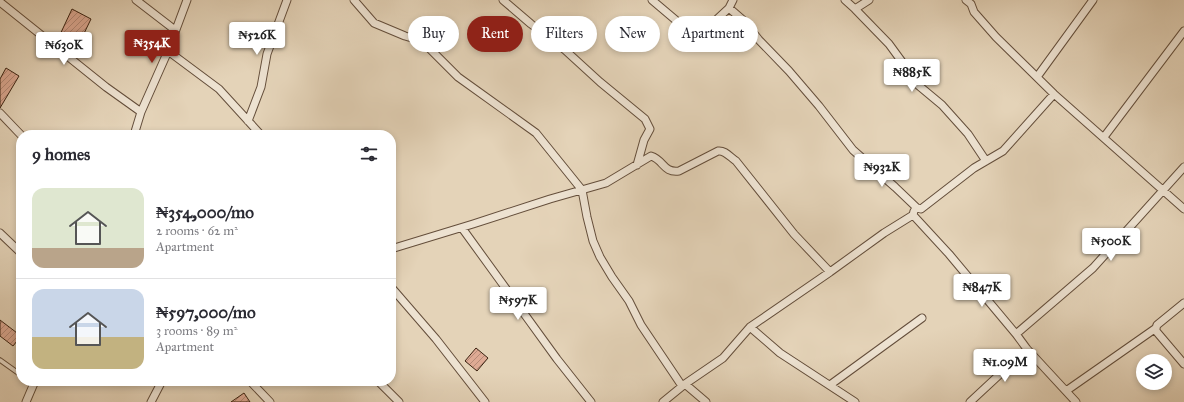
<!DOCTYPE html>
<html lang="en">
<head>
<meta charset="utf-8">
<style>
	body { margin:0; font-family:"IM FELL Great Primer",serif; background:#f7f7f7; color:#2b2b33; height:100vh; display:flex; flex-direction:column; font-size:15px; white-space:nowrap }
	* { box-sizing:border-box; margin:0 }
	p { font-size:13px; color:#7c7c81 }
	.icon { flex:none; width:22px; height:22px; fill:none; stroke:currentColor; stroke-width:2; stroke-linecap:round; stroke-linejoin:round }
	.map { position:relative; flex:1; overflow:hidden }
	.details { position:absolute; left:16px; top:130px; width:380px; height:256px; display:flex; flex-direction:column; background:#fff; border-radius:16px; box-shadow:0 2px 6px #0003 }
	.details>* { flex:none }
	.banner { position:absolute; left:408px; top:16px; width:380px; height:36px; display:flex; gap:8px }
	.fabs { position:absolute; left:1136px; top:354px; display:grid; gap:8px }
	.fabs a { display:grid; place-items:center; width:36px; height:36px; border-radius:50%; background:#fff; box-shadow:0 2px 6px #0003; font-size:20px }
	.price { position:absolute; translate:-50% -34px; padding:0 9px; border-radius:4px; background:#fff; color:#222; font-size:13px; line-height:26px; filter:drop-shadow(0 1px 2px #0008) }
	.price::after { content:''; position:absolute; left:50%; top:24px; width:12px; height:9px; margin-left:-6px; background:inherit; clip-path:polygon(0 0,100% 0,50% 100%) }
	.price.selected { background:#8f2418; color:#fff }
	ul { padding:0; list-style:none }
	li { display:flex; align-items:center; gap:12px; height:100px; padding:0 16px }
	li+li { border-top:1px solid #e1e1e2 }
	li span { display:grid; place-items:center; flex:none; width:112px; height:80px; border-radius:12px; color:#555 }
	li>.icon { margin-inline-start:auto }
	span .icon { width:48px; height:48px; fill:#fffc; stroke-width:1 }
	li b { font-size:17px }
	h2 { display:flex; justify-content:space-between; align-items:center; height:48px; padding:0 16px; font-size:17px }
	.chip { padding:0 14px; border-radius:18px; background:#fff; box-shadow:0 2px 6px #0003; font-size:14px; line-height:36px }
	.chip.selected { background:#8f2418; color:#fff }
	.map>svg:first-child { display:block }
	.building { fill:url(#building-hatch); stroke:#3a2211 }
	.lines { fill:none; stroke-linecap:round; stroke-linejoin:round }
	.service-casing { stroke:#644e3b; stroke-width:5.5 }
	.minor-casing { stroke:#644e3b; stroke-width:9 }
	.service { stroke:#ede2d1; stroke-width:3.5 }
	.minor { stroke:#ede2d1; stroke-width:7 }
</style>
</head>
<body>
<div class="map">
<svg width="1184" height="402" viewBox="0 0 1184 402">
	<defs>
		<pattern id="building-hatch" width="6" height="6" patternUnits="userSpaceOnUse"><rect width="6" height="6" fill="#deaa94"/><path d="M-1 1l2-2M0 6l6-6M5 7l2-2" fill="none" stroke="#b58a77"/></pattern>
	</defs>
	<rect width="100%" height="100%" fill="#e4d3b8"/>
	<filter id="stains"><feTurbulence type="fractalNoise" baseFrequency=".005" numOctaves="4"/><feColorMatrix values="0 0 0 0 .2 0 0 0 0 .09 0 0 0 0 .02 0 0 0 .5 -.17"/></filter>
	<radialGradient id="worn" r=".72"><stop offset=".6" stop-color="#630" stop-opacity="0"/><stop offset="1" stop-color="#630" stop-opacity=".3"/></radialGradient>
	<!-- building -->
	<path class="building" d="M72,9L91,19L76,50L57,41Z
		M6,68L19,76L0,108V79Z
		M0,320L21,336L13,346L0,336Z
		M476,348L488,358L477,371L465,361Z
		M244,393L250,402H231Z"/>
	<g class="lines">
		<!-- service casing -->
		<g class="service-casing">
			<path id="service" d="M0,360L21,375"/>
		</g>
		<!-- minor casing -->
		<g class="minor-casing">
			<path id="minor" d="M136,0L175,30
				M354,0L374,23L405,36L422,41L458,77L536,133L582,190L587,217L593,241L600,257L612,277L629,301L641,325L682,386
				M503,0L531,24L565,50L600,82L645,119L650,129L644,140L637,165
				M652,0L691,33L696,34H701L729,8L733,0
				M845,0L855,9L869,0
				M966,0L971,4L974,12L996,37L1054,94L1184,209
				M0,2L106,87L141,112
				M729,8L744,21L759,40L789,71L819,106L853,150L895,187L917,208L921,209L974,168L1003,151L1054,94
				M855,9L889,44L908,70L918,85L942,105L968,134L986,161
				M168,51L219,89L261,135
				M1037,77L1093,0
				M0,113L21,135
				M248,121L261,87L267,54L287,0
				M134,135L141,112L168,51L187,0
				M1104,137L1184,31
				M914,211L913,215L949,254L1016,334L1027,349L1076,402
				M462,228L557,359L591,402
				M0,233L21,253
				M391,249L473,224L550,199L606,183L651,156C664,160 663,173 679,171L718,151C725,150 730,157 736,161L794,234L830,272
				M391,287L436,339L485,402
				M1184,303L1157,325L1156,328V331L1184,364
				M750,327L780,353L855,402
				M1016,334L1093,268L1184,167
				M250,381L270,402
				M378,381L399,402
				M685,384L706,402
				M830,385L922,318
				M1066,391L1156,328
				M26,402L35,381
				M151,402L162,381
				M663,402L685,384L723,358L750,327L830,272L884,233L913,215
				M970,402L1027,349"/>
		</g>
		<!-- service -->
		<use href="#service" class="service"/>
		<!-- minor -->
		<use href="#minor" class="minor"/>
	</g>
	<rect width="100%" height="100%" filter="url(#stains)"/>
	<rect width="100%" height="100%" fill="url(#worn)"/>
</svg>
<div class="fabs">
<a><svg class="icon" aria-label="layers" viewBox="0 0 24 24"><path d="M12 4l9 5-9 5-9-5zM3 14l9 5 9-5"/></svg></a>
</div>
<b class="price" style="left:257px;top:56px">₦526K</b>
<b class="price selected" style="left:152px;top:64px">₦354K</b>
<b class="price" style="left:64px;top:66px">₦630K</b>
<b class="price" style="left:912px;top:93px">₦885K</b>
<b class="price" style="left:882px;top:188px">₦932K</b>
<b class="price" style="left:1111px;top:262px">₦500K</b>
<b class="price" style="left:982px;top:308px">₦847K</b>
<b class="price" style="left:518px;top:321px">₦597K</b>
<b class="price" style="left:1005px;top:383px">₦1.09M</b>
<div class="banner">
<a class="chip">Buy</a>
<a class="chip selected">Rent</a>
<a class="chip">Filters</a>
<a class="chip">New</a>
<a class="chip">Apartment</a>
</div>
<section class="details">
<h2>9 homes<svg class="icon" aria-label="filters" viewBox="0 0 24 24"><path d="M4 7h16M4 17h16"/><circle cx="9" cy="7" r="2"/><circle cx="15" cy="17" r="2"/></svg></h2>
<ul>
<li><span style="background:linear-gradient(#dfe7d0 75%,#b9a48a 0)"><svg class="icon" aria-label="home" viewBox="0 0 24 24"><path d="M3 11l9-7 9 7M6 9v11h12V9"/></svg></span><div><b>₦354,000/mo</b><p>2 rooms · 62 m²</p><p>Apartment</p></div></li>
<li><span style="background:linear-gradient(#c9d6e8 60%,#c2b280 0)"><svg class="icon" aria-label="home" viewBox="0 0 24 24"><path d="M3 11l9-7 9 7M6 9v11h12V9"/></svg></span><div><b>₦597,000/mo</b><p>3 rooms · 89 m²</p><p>Apartment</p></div></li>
</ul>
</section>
</div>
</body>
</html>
